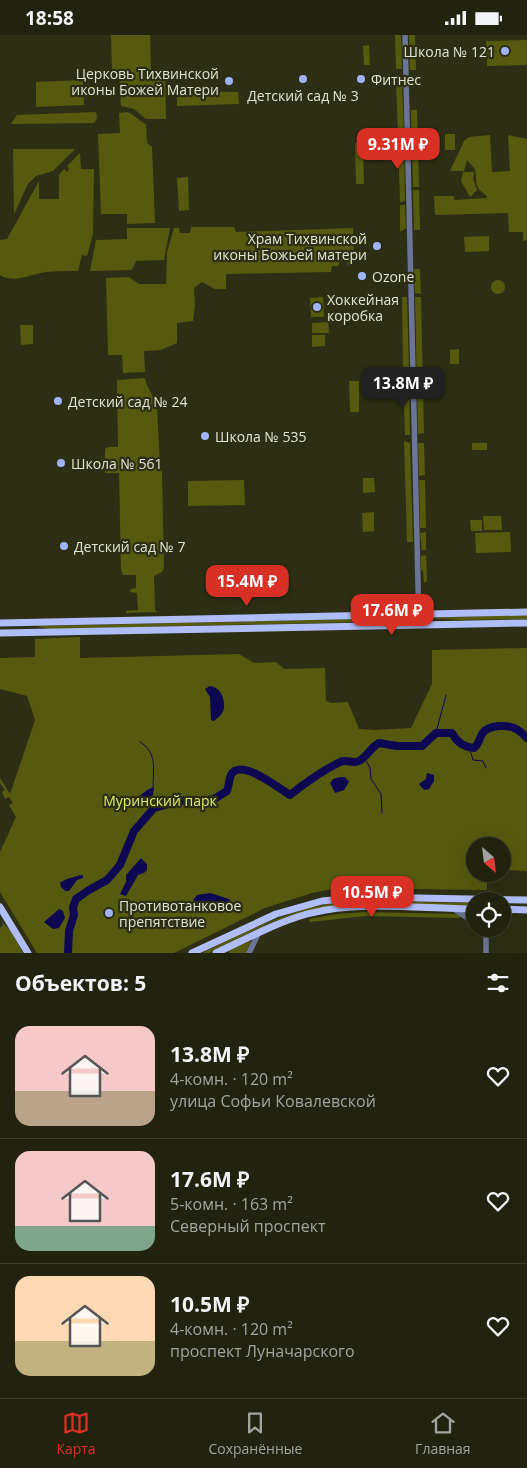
<!DOCTYPE html>
<html lang="ru">
<head>
<meta charset="utf-8">
<style>
	body { margin:0; font-family:"Open Sans",sans-serif; background:#2e2f1d; color:#f1f3f6; height:100vh; display:flex; flex-direction:column; font-size:19px; white-space:nowrap }
	* { box-sizing:border-box; margin:0 }
	p { font-size:16px; color:#a2a49e }
	.icon { flex:none; width:28px; height:28px; fill:none; stroke:currentColor; stroke-width:2; stroke-linecap:round; stroke-linejoin:round }
	.map { position:relative; height:918px; overflow:hidden }
	.details { display:flex; flex-direction:column; background:#22230f; flex:1 }
	.details>* { flex:none }
	.needle { width:32px; rotate:152deg }
	.fabs { position:absolute; left:466px; top:802px; display:grid; gap:10px }
	.fabs a { display:grid; place-items:center; width:45px; height:45px; border-radius:50%; background:#22230f; box-shadow:0 5px 20px #0002,0 0 0 1px #3f402f; font-size:25px }
	.price { position:absolute; translate:-50% -42px; padding:0 11px; border-radius:10px; background:#d93025; color:#fff; font-size:16px; line-height:32px; filter:drop-shadow(0 1px 2px #0008) }
	.price::after { content:''; position:absolute; left:50%; top:30px; width:15px; height:11px; margin-left:-8px; background:inherit; clip-path:polygon(0 0,100% 0,50% 100%) }
	.price.on { background:#222; color:#fff }
	ul { padding:0; list-style:none }
	li { display:flex; align-items:center; gap:15px; height:125px; padding:0 15px }
	li+li { border-top:1px solid #3f402f }
	li span { display:grid; place-items:center; flex:none; width:140px; height:100px; border-radius:15px; color:#555 }
	li>.icon { margin-inline-start:auto }
	span .icon { width:60px; height:60px; fill:#fffc; stroke-width:1 }
	li b { font-size:21px }
	h2 { display:flex; justify-content:space-between; align-items:center; height:60px; padding:0 15px; font-size:21px }
	.status { display:flex; justify-content:space-between; align-items:center; height:35px; padding:0 25px; background:#22230f; direction:ltr }
	.status svg { height:14px; fill:currentColor }
	.tabs { display:flex; justify-content:space-around; align-items:center; height:70px; border-top:1px solid #3f402f; background:#22230f; font-size:14px; color:#a2a49e }
	.tabs a { display:grid; justify-items:center; gap:2px }
	.tabs .on { color:#d93025 }
	.map>svg:first-child { display:block }
	.green { fill:#555a0f }
	.water { fill:#0e0752 }
	.lines { fill:none; stroke-linecap:round; stroke-linejoin:round }
	.stream { stroke:#0e0752; stroke-width:1 }
	.river { stroke:#0e0752; stroke-width:8 }
	.minor { stroke:#6c7598; stroke-width:5.5 }
	.major { stroke:#afbef8; stroke-width:7 }
	.poi-dot { fill:#a1b3fd; stroke:#2d2f14; stroke-width:2 }
	.labels { text-anchor:middle; dominant-baseline:central; stroke-width:4.5; stroke-linejoin:round; paint-order:stroke }
	.poi-label { font-size:14px; fill:#e1e4d3; stroke:#2d2f14; text-anchor:start }
	.park-label { font-size:14px; fill:#e0eb68; stroke:#2d2f14 }
</style>
</head>
<body>
<div class="status"><b>18:58</b><svg viewBox="0 0 49 12"><path d="M0 12V9h3v3zM5 12V6h3v6zM10 12V3h3v9zM15 12V0h3v12zM26 1h20v11H26zM47 4h2v5h-2z"/></svg></div>
<div class="map">
<svg width="527" height="918" viewBox="0 0 527 918">
	<rect width="100%" height="100%" fill="#2d2f14"/>
	<!-- green -->
	<path class="green" d="M111,0H150L151,36H165L166,84H146L134,74L121,71L119,38L112,35Z
		M395,0H401L402,34H396Z
		M409,0H415L416,35H410Z
		M527,5V30L487,31L486,6Z
		M369,10L370,30H364L363,11Z
		M83,45L84,70L36,72V47Z
		M396,48H402L404,97L402,99L398,98Z
		M177,56L238,57L239,69L177,71Z
		M411,75H417L419,152H413Z
		M96,77L97,83L94,88L11,89L17,80Z
		M127,77C134,79 139,86 146,89L147,108L152,112L155,188L127,189V179H101L98,99L120,98L119,78Z
		M445,99H455V115H445Z
		M490,100L492,137L510,136L508,100L527,104V205L523,206V197H509L508,178L435,180L434,161H454V165L486,163L487,161C472,150 478,149 475,134L467,125L464,136H450L464,106L469,102Z
		M398,102L404,103L405,166L400,167Z
		M363,107L364,149H356L355,108Z
		M13,114H75L53,136L36,141L28,149L14,179Z
		M80,118L81,134H94L93,199L87,221L82,220L78,236C68,236 57,236 46,237C31,239 14,249 0,240V205L7,204L39,146V164H59V140L64,134L67,137L69,134L67,131Z
		M463,137H474L473,144L477,155L470,162L461,146Z
		M188,142L189,175L179,176L177,143Z
		M413,155H419L420,195H414Z
		M400,170H405L406,193L400,197Z
		M191,192H234L236,197L353,193L354,230L348,231L347,226H340L338,231H332L331,237L226,239V254H215L202,247L194,253L195,271L193,286L177,288V308L161,315L144,316L145,337L123,338L122,320H108L106,243L129,242L139,249H166L167,217L174,193H179L180,198H190Z
		M127,193H170L164,225L136,226L132,235L90,236L96,205L127,204Z
		M489,201V216L465,217L464,202Z
		M414,234H420L421,259L415,258Z
		M491 252a7 7 0 1 1 14 0a7 7 0 1 1-14 0Z
		M323,262L324,282H311L310,263Z
		M402,262H407L409,336H403Z
		M415,262H421L424,398L418,399Z
		M328,287L329,298H312V288Z
		M20,290H33V309L21,310Z
		M312,300H325V311L312,312Z
		M459,314V329H450V315Z
		M403,340H409L410,400H405Z
		M145,343L146,348L157,370L160,433L162,437L164,533L162,537L154,541L155,575L158,577L126,578V576L138,575L137,558L130,557L131,554L136,553V540H123L121,534L119,438H105V414L108,412H118L117,345Z
		M349,346H359V377H350Z
		M404,406L410,408L413,507H407Z
		M418,408H424L425,440L419,441Z
		M472,408H487V415H472Z
		M363,443H374L375,457L363,458Z
		M244,445L245,470L188,471V446Z
		M419,445H425L426,493H420Z
		M374,477V496L363,497L362,478Z
		M483,481H501L502,495H484Z
		M470,485H482V496H471Z
		M426,497V515H422L420,498Z
		M510,497L511,517L476,518L475,498Z
		M426,520L427,546L424,548L423,536L421,535V521Z
		M527,580V584L462,585L428,583Z
		M406,583V586L49,594L36,591Z
		M80,602V623L239,619L254,628L276,627L284,634L325,633L326,666L332,668L348,667L359,694L375,695L411,693L432,649V615L527,613V836L503,835L502,811H475V839H487V855L338,853L312,858L265,873L174,918H37L0,857V817L16,782L9,770L13,768L9,762L5,764L2,757L5,755L0,748V743L10,759L35,685L27,661L0,654V623L35,622V604Z
		M364,866L475,868V871L364,869L290,881L265,890L209,918H202C243,898 284,877 329,869C341,867 353,867 364,866Z
		M366,877L457,879L461,881L459,883L366,881L310,887L309,884L338,879Z
		M0,885L11,896L23,918H0V894L3,889Z
		M250,906L251,907L246,918H229V916Z"/>
	<!-- water -->
	<path class="water" d="M210,651C220,652 225,663 224,673C223,679 218,683 214,686L211,685L210,662L205,654Z
		M427,738L434,740V746L429,754L424,755L419,749L426,744Z
		M340,742H345L349,747L344,755L335,758L330,748L333,744Z
		M154,752L153,760L145,765L139,766L136,764L147,755Z
		M141,823L147,829V835L144,838L138,840L126,861L120,859L126,847V840Z
		M80,840H83V843L77,845L69,856H65L61,852L60,848C66,843 73,843 80,840Z
		M210,858L229,864L231,866L230,870C224,875 200,870 193,865L197,860Z
		M59,874L63,876L65,883L59,893L53,894L44,887Z"/>
	<g class="lines">
		<!-- stream -->
		<path class="stream" d="M436,698L446,660
			M140,707C158,718 153,735 153,753
			M466,712L471,718L473,725L483,726L486,733
			M364,723L366,726
			M367,727L370,733L371,744L381,759L382,778
			M150,761V765L154,773"/>
		<!-- river -->
		<path class="river" d="M68,918L69,896L74,880L73,872L76,864L89,855L107,845L120,830L134,796L154,773L185,765L202,766L214,764L227,756C229,751 229,744 231,740C240,722 280,754 290,760C305,748 322,736 340,727C346,724 353,729 359,726C367,722 370,713 379,708L397,711H422L436,698H452C457,708 464,712 474,713C479,709 479,704 482,699C488,689 509,689 518,695C521,697 524,700 527,703"/>
		<!-- minor -->
		<path class="minor" d="M405,0L419,590
			M454,874L475,888
			M502,882L513,875
			M249,918L259,897
			M486,918V897L489,894"/>
		<!-- major -->
		<path class="major" d="M0,588L527,577
			M0,598L527,588
			M0,872L28,918
			M502,874L527,875
			M192,918L276,879L322,866L363,862L527,865
			M216,918C246,904 275,888 307,879C361,865 420,874 475,874"/>
	</g>
	<!-- markers -->
	<g class="poi-dot">
		<circle cx="505" cy="16" r="5"/>
		<circle cx="303" cy="44" r="5"/>
		<circle cx="361" cy="44" r="5"/>
		<circle cx="229" cy="46" r="5"/>
		<circle cx="377" cy="211" r="5"/>
		<circle cx="362" cy="241" r="5"/>
		<circle cx="317" cy="272" r="5"/>
		<circle cx="58" cy="366" r="5"/>
		<circle cx="205" cy="401" r="5"/>
		<circle cx="61" cy="428" r="5"/>
		<circle cx="64" cy="511" r="5"/>
		<circle cx="109" cy="878" r="5"/>
	</g>
	<g class="labels">
		<!-- poi labels -->
		<g class="poi-label">
			<text x="495" y="16" text-anchor="end">Школа № 121</text>
			<text x="219" y="38" text-anchor="end">Церковь Тихвинской<tspan x="219" dy="16">иконы Божей Матери</tspan></text>
			<text x="371" y="44">Фитнес</text>
			<text x="303" y="60" text-anchor="middle">Детский сад № 3</text>
			<text x="367" y="203" text-anchor="end">Храм Тихвинской<tspan x="367" dy="16">иконы Божьей матери</tspan></text>
			<text x="372" y="241">Ozone</text>
			<text x="327" y="264">Хоккейная<tspan x="327" dy="16">коробка</tspan></text>
			<text x="68" y="366">Детский сад № 24</text>
			<text x="215" y="401">Школа № 535</text>
			<text x="71" y="428">Школа № 561</text>
			<text x="74" y="511">Детский сад № 7</text>
			<text x="119" y="870">Противотанковое<tspan x="119" dy="16">препятствие</tspan></text>
		</g>
		<!-- park labels -->
		<g class="park-label">
			<text x="160" y="765">Муринский парк</text>
		</g>
	</g>
</svg>
<div class="fabs">
<a><svg class="needle" viewBox="-14 -14 28 28"><path d="M0-13l5 13h-10z" fill="#e53935"/><path d="M0 13l5-13h-10z" fill="#a2a49e"/></svg></a>
<a><svg class="icon" aria-label="locate" viewBox="0 0 24 24"><circle cx="12" cy="12" r="6"/><path d="M12 2v4M12 18v4M2 12h4M18 12h4"/></svg></a>
</div>
<b class="price" style="left:398px;top:135px">9.31M ₽</b>
<b class="price on" style="left:403px;top:374px">13.8M ₽</b>
<b class="price" style="left:247px;top:572px">15.4M ₽</b>
<b class="price" style="left:392px;top:601px">17.6M ₽</b>
<b class="price" style="left:372px;top:883px">10.5M ₽</b>
</div>
<section class="details">
<h2>Объектов: 5<svg class="icon" aria-label="filters" viewBox="0 0 24 24"><path d="M4 7h16M4 17h16"/><circle cx="9" cy="7" r="2"/><circle cx="15" cy="17" r="2"/></svg></h2>
<ul>
<li><span style="background:linear-gradient(#f6c9c9 65%,#b9a48a 0)"><svg class="icon" aria-label="home" viewBox="0 0 24 24"><path d="M3 11l9-7 9 7M6 9v11h12V9"/></svg></span><div><b>13.8M ₽</b><p>4-комн. · 120 m²</p><p>улица Софьи Ковалевской</p></div><svg class="icon" aria-label="heart" viewBox="0 0 24 24"><path d="M12 20l-8-8c-3-5 5-10 8-4 3-6 11-1 8 4z"/></svg></li>
<li><span style="background:linear-gradient(#f6c9c9 75%,#7fa58c 0)"><svg class="icon" aria-label="home" viewBox="0 0 24 24"><path d="M3 11l9-7 9 7M6 9v11h12V9"/></svg></span><div><b>17.6M ₽</b><p>5-комн. · 163 m²</p><p>Северный проспект</p></div><svg class="icon" aria-label="heart" viewBox="0 0 24 24"><path d="M12 20l-8-8c-3-5 5-10 8-4 3-6 11-1 8 4z"/></svg></li>
<li><span style="background:linear-gradient(#ffd9b3 65%,#c2b280 0)"><svg class="icon" aria-label="home" viewBox="0 0 24 24"><path d="M3 11l9-7 9 7M6 9v11h12V9"/></svg></span><div><b>10.5M ₽</b><p>4-комн. · 120 m²</p><p>проспект Луначарского</p></div><svg class="icon" aria-label="heart" viewBox="0 0 24 24"><path d="M12 20l-8-8c-3-5 5-10 8-4 3-6 11-1 8 4z"/></svg></li>
</ul>
</section>
<nav class="tabs">
<a class="on"><svg class="icon" aria-label="map" viewBox="0 0 24 24"><path d="M3 6l6-2 6 2 6-2v14l-6 2-6-2-6 2zM9 4v14M15 6v14"/></svg>Карта</a>
<a><svg class="icon" aria-label="saved" viewBox="0 0 24 24"><path d="M7 4h10v16l-5-4-5 4z"/></svg>Сохранённые</a>
<a><svg class="icon" aria-label="home" viewBox="0 0 24 24"><path d="M3 11l9-7 9 7M6 9v11h12V9"/></svg>Главная</a>
</nav>
</body>
</html>
